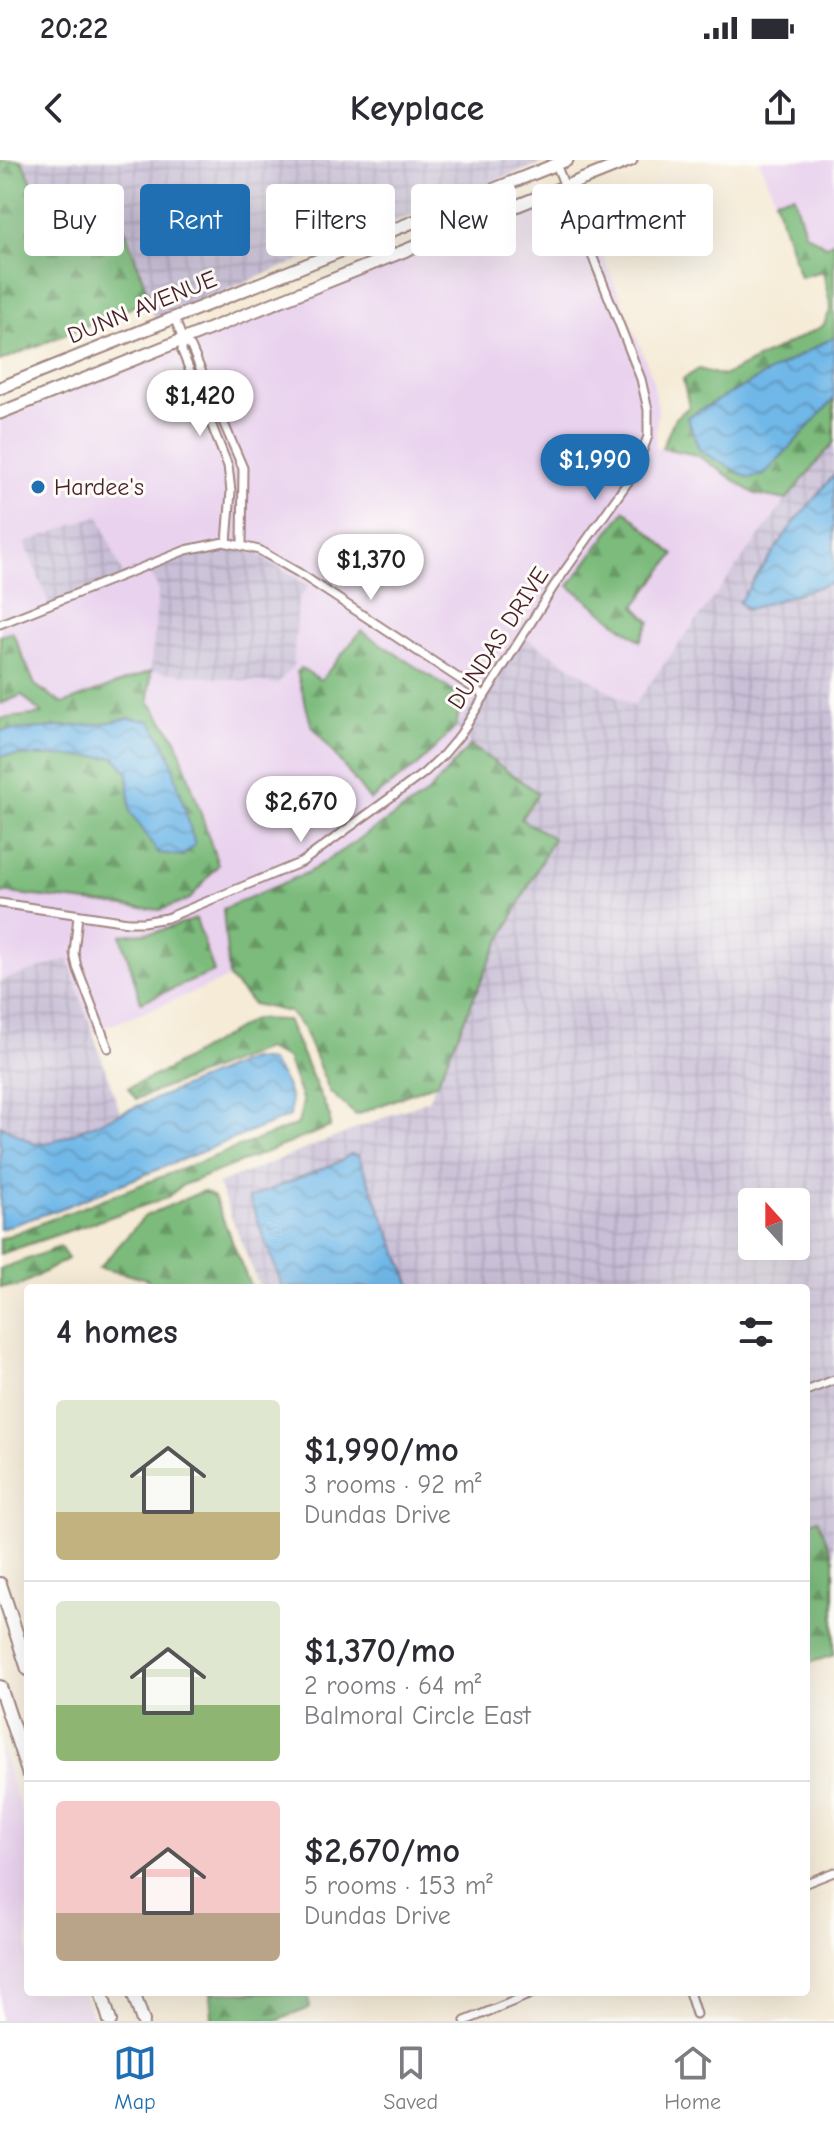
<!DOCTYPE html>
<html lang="en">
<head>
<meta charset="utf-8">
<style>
	body { margin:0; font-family:"Comic Neue",sans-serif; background:#f2f2f3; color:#2b2b33; height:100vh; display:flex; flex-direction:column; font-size:30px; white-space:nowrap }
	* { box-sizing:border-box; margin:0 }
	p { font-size:26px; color:#7c7c81 }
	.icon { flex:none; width:44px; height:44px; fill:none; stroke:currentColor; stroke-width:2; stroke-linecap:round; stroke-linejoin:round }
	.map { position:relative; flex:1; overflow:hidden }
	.sheet { position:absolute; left:24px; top:1124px; width:786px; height:712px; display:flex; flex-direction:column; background:#fff; border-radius:8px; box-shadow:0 8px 32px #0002 }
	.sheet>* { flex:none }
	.banner { position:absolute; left:24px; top:24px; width:786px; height:72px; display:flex; gap:16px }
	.needle { width:52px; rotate:339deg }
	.fabs { position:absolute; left:738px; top:1028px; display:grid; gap:16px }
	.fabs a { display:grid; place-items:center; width:72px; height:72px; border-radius:8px; background:#fff; box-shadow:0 8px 32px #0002; font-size:40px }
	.price { position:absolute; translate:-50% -68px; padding:0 18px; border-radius:28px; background:#fff; color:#222; font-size:26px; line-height:52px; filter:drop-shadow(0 2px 4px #0008) }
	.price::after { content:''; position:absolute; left:50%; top:48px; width:24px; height:18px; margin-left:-12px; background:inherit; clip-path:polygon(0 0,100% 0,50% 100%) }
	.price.on { background:#1f6fb2; color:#fff }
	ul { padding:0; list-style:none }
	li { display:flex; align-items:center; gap:24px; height:200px; padding:0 32px }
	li+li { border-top:2px solid #e1e1e2 }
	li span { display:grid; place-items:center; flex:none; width:224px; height:160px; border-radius:8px; color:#555 }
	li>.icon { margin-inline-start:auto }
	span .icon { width:96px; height:96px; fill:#fffc; stroke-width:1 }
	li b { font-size:34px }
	h2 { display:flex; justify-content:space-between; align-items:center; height:96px; padding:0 32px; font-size:34px }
	.tag { padding:0 28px; border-radius:8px; background:#fff; box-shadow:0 8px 32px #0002; font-size:28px; line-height:72px }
	.tag.on { background:#1f6fb2; color:#fff }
	.status { display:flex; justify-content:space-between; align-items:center; height:56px; padding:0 40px; background:#fff; direction:ltr }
	.status svg { height:22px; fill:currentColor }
	header { display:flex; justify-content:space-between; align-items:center; height:104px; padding:0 32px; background:#fff; font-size:36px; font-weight:600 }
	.tabs { display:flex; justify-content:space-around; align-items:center; height:112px; border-top:2px solid #e1e1e2; background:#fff; font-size:22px; color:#7c7c81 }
	.tabs a { display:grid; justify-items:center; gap:4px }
	.tabs .on { color:#1f6fb2 }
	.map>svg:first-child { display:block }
	.built { fill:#e9d2ee; fill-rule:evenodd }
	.industrial { fill:url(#industrial-grid); fill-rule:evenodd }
	.forest { fill:url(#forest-firs); stroke:#626d53; stroke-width:2 }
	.water { fill:url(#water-waves); stroke:#5d6c8a; stroke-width:2 }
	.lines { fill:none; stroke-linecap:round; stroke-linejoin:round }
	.minor-casing { stroke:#a08581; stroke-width:11 }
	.primary-casing { stroke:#a08581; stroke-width:15 }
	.motorway-casing { stroke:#a08581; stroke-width:16 }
	.minor { stroke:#fff; stroke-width:7 }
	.primary { stroke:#fff; stroke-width:11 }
	.motorway { stroke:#fff; stroke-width:12 }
	.poi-dot { fill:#1f6fb2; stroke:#fdfcf7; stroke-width:3 }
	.labels { text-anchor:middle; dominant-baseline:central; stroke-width:6; stroke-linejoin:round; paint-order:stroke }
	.street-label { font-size:24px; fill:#4a1f2b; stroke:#fdfcf7 }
	.poi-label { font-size:24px; fill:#4a1f2b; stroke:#fdfcf7; text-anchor:start }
</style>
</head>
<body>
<div class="status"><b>20:22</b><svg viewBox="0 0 49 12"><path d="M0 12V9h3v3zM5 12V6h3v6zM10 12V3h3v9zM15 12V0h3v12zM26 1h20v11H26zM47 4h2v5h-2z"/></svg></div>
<header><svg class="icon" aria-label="back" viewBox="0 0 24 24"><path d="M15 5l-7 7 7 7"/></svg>Keyplace<svg class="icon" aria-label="share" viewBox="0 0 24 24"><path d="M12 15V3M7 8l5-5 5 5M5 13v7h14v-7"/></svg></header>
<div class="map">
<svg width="834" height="1861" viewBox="0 0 834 1861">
	<defs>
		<pattern id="industrial-grid" width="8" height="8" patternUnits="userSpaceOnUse" patternTransform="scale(2)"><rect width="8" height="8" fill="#c9bfd7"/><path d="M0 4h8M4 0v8" fill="none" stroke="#aea4b9"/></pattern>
		<pattern id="forest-firs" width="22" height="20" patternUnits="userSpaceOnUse" patternTransform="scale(2)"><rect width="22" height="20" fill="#7bbb7b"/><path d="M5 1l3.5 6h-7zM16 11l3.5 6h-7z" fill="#679765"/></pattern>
		<pattern id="water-waves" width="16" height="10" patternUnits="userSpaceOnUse" patternTransform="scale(2)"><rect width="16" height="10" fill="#70b8e8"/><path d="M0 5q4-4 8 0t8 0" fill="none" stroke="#5e95bc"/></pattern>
	</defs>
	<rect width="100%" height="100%" fill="#fdfcf7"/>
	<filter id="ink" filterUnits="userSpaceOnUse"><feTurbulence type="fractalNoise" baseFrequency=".0125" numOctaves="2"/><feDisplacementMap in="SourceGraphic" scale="16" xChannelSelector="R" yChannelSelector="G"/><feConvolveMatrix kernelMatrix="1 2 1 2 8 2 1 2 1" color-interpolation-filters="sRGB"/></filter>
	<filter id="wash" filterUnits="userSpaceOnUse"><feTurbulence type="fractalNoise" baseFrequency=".006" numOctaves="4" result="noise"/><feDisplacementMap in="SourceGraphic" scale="32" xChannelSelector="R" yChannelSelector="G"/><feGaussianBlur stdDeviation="1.8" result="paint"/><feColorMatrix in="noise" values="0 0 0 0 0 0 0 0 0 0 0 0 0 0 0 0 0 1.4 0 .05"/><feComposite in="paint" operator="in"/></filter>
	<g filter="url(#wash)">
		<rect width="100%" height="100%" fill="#f5ebd7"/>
		<!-- built -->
		<path class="built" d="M759,0H834V81L826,86L805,73L794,35L775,39Z
			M576,29L652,216L658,248L655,288L697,295L754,334L786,340L633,547L456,566L470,585L427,634L310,712L223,749L229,818L94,872L73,815L69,799L0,821V732L160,750L176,579L149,541L63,544L35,525L12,471L0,476V260ZM625,350L673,395L635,447ZM158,429L298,440L293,507L152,511ZM156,772L142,842L122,775Z
			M22,535L43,554L0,559V544Z
			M0,1587L28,1669V1832H83L93,1861H0Z"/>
		<!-- industrial -->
		<path class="industrial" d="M21,0H549L154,159L150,140L60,78Z
			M834,282V1399L818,1359L806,1364V1128H260L218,1024L428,940L487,807L553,678L520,659L537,632L470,585L456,567L526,478L633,546L786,340ZM752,1042H796V1086H752Z
			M99,355L125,421L51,449L25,383Z
			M225,388L257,393L308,426L298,440L293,507L277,524L151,511L158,429L150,411L197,393Z
			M69,799L73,815L120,952L52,982L35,984L0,965V821Z"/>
		<!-- forest -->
		<path class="forest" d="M0,0H21L60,78L123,64L150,140L0,201Z
			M794,35L805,73L826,86L834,81V177L687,257L826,247L834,239V282L786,340L755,334L697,295L662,288L675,258L689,247L683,219L699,209L723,216L823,166L831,149L823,111L800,117L775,39Z
			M625,350L674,395L635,446L650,462L640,481L569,426Z
			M12,471L35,525L63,544L151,511L149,541L176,579L218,705L190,739L160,750L0,732V595L115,597L128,613L130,651V558L101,564L0,571V559L42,554L22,535L0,544V476Z
			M361,471L462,537L456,567L418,605L370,640L311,564L297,512L301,508L321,520Z
			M470,585L538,633L521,659L553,678L487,807L437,923L356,955L330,932L303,868L289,852L253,844L229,818L223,749L309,712L427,634Z
			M196,759L214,812L141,842L121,775L156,772Z
			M254,859L287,860L330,957V967L183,1025L166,1038L0,1094V1079L298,964L303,942L287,898L266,889L136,939L128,928L165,911Z
			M203,1031L214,1037L251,1128H152L148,1119L99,1108L145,1056Z
			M60,1087L68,1099L17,1127H0V1109Z
			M818,1359L834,1399V1495L806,1504V1364Z
			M211,1832H307L310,1848L276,1861H212Z"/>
		<!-- water -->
		<path class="water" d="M834,177V239L764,315L749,318L700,291L687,257Z
			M834,315V422L746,450L739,442L792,365Z
			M130,558L151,561L169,593L195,685L183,696L158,693L130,651L128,613L115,597L0,595V571L101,564Z
			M250,899L270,901C284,919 294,933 290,956L57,1050L0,1069V965L35,984L52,982Z
			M350,994L358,995L412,1128H283L249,1038L341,1001Z"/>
	</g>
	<g filter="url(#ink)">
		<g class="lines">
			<!-- minor casing -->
			<g class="minor-casing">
				<path id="minor" d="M174,157L183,180L182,191L228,306L231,331L227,383
					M183,180L191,187L243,308L242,384
					M0,464L186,390L224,382L259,390L299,413L484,535
					M0,743L128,762H143L167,758L302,702L424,613L444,594L460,575L554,426L635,312L648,276V250L641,219L556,4
					M78,756L74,793L77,807L108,888
					M806,1231L834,1220
					M806,1723L834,1712
					M689,1832L696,1854
					M465,1861L536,1832"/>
			</g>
			<!-- primary casing -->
			<g class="primary-casing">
				<path id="primary" d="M0,228L567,0
					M0,253L631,0"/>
			</g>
			<!-- motorway casing -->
			<g class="motorway-casing">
				<path id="motorway" d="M0,1424L28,1509
					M0,1527L28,1612
					M101,1832L110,1861
					M133,1832L143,1861"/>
			</g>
			<!-- minor -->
			<use href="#minor" class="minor"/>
			<!-- primary -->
			<use href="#primary" class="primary"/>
			<!-- motorway -->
			<use href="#motorway" class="motorway"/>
		</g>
	</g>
	<!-- markers -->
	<circle class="poi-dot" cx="38" cy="327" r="8"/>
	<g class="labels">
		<!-- street labels -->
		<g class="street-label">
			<text transform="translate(142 147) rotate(-22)">DUNN AVENUE</text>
			<text transform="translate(498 478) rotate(-57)">DUNDAS DRIVE</text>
		</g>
		<!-- poi labels -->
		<g class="poi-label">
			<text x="54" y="327">Hardee's</text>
		</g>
	</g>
</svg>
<div class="fabs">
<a><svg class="needle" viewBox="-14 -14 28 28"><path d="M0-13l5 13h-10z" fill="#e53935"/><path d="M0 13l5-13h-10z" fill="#7c7c81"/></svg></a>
</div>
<b class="price" style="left:200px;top:278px">$1,420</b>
<b class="price on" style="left:595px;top:342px">$1,990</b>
<b class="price" style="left:371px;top:442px">$1,370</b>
<b class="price" style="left:301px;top:684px">$2,670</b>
<div class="banner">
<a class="tag">Buy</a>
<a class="tag on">Rent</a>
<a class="tag">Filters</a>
<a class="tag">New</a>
<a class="tag">Apartment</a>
</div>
<section class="sheet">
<h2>4 homes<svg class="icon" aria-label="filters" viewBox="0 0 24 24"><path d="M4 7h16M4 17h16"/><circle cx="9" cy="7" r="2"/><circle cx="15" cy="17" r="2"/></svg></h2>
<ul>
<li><span style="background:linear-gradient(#dfe7d0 70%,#c2b280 0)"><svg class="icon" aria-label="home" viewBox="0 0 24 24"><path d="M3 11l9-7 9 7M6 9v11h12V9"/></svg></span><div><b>$1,990/mo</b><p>3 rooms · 92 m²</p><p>Dundas Drive</p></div></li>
<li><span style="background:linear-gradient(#dfe7d0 65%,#8fb573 0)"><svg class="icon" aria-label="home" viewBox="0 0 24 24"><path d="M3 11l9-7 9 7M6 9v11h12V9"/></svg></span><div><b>$1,370/mo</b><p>2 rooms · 64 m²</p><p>Balmoral Circle East</p></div></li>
<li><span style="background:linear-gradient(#f6c9c9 70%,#b9a48a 0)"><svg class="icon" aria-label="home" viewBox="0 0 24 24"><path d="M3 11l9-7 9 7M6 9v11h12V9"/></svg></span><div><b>$2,670/mo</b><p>5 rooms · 153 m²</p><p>Dundas Drive</p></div></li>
</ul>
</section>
</div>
<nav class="tabs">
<a class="on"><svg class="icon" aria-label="map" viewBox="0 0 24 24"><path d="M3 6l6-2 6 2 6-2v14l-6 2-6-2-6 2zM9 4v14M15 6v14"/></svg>Map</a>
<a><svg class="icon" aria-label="saved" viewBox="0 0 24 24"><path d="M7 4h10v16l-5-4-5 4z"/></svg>Saved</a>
<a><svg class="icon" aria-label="home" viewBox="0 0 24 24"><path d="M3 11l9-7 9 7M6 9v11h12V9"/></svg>Home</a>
</nav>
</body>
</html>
